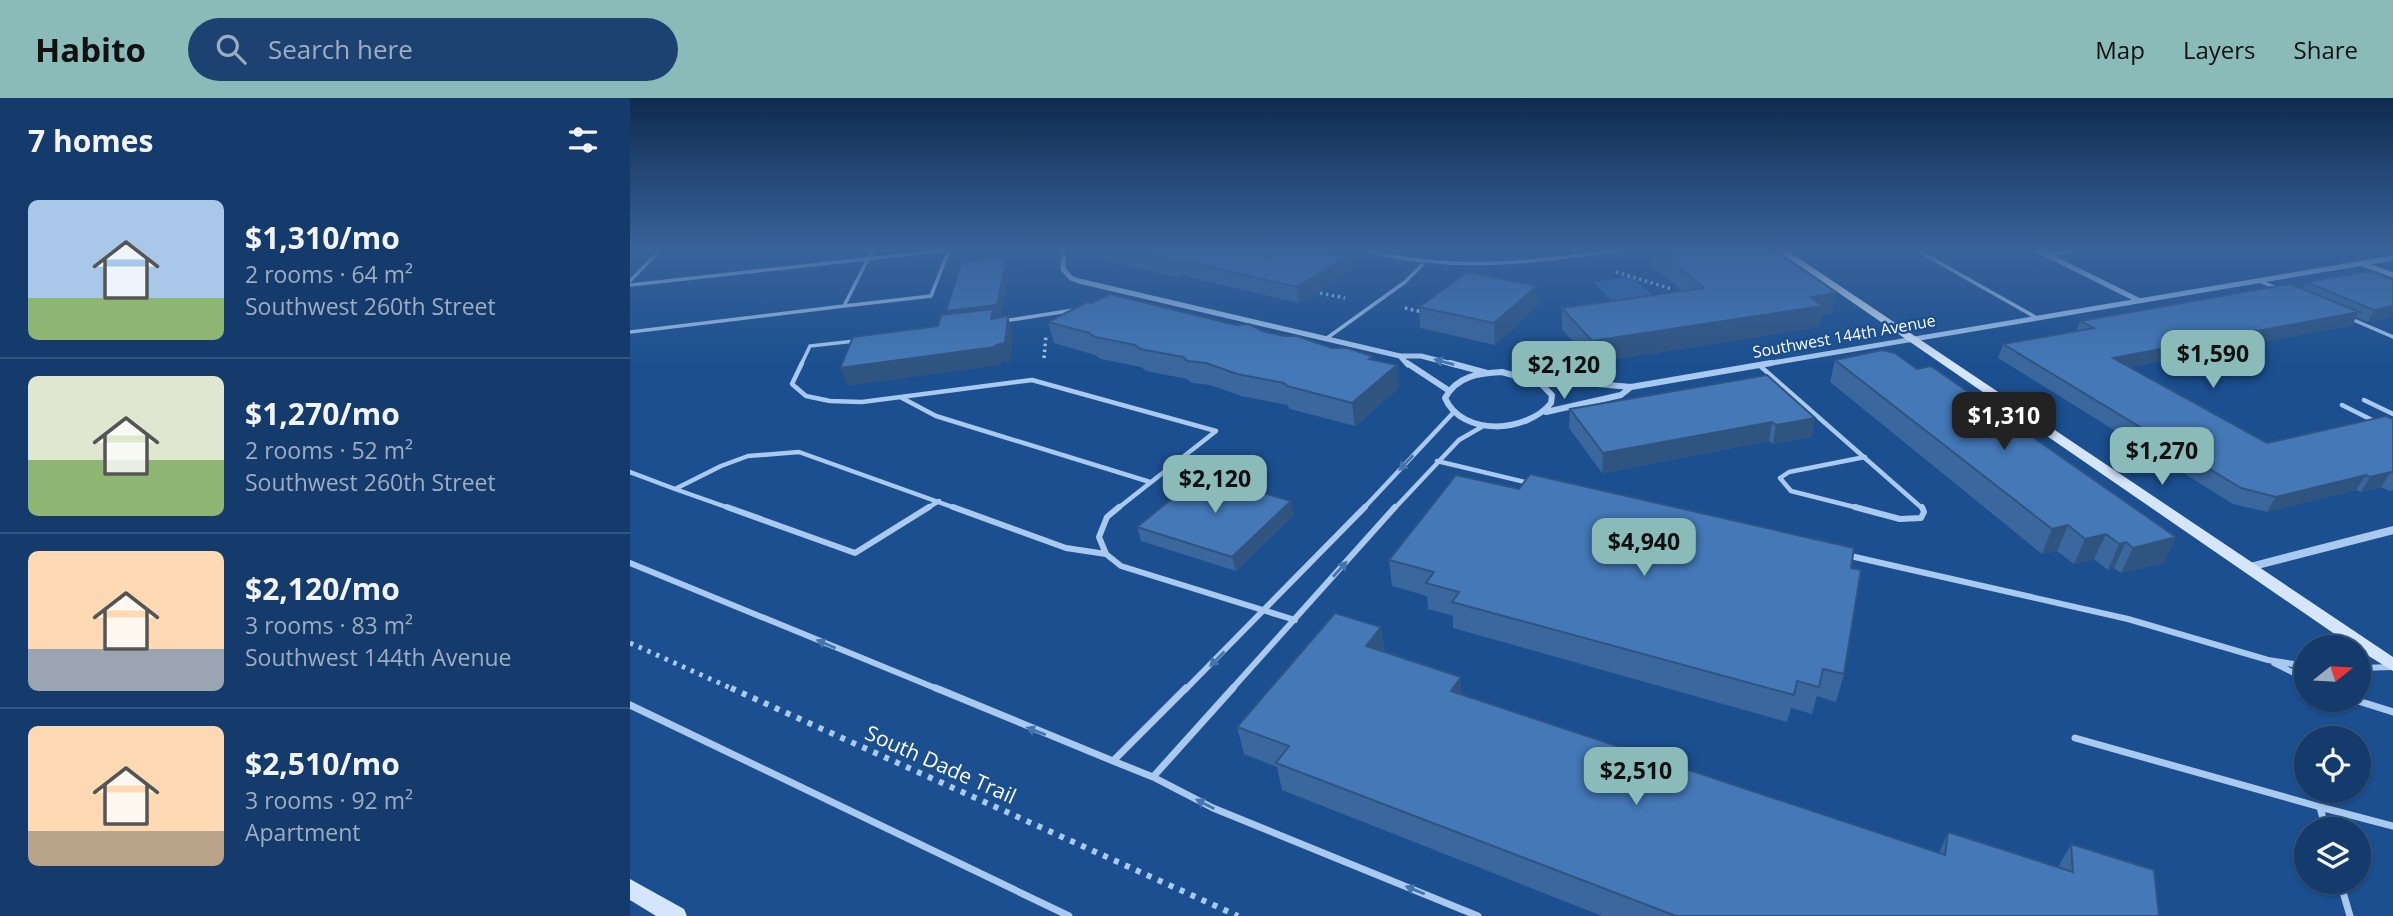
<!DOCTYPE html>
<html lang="en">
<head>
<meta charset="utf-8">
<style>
	body { margin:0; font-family:"Open Sans",sans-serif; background:#1d4271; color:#f1f3f6; height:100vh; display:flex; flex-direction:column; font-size:26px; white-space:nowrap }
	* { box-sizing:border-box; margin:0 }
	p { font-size:23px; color:#9dadc1 }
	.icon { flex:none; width:38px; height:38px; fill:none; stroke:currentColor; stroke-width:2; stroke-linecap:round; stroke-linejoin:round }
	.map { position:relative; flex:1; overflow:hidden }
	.sheet { display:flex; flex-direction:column; background:#143b6b; width:630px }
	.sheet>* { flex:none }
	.needle { width:46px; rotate:72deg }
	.fabs { position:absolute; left:1664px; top:537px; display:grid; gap:14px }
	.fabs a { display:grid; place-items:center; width:77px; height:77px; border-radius:50%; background:#143b6b; box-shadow:0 2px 5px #0004,0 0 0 2px #33557e; font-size:35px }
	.price { position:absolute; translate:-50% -60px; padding:0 16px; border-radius:14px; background:#8bbbb9; color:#111; font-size:23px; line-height:46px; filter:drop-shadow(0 2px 4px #0008) }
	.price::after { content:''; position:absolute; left:50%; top:42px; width:21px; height:16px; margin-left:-10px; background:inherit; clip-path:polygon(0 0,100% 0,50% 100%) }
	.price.current { background:#222; color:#fff }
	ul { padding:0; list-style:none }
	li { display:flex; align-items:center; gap:21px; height:175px; padding:0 28px }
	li+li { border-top:2px solid #33557e }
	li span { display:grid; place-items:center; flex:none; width:196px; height:140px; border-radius:10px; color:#555 }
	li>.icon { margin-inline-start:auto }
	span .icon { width:84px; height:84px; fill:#fffc; stroke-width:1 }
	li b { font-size:30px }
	h2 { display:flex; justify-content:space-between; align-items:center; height:84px; padding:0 28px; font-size:30px }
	header { display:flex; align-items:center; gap:42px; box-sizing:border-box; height:98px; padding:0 35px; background:#8bbbb9; color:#111 }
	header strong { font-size:33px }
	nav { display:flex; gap:38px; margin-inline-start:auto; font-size:24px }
	.search { width:490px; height:63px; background:#1d4271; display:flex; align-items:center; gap:18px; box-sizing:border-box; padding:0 24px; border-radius:38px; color:#9dadc1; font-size:26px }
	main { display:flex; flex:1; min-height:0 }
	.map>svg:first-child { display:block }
	.green { fill:#2e69ad }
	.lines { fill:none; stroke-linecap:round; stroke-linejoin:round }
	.path-far2 { stroke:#a9c9ee; stroke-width:3.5; stroke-dasharray:2.5 3.5; stroke-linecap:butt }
	.path-far1 { stroke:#a9c9ee; stroke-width:5; stroke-dasharray:3.5 6; stroke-linecap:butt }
	.path { stroke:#a9c9ee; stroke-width:6; stroke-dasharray:5 7; stroke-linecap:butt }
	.lane-far3 { stroke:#a9c9ee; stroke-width:3.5 }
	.lane-far2 { stroke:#a9c9ee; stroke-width:4.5 }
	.lane-far1 { stroke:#a9c9ee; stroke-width:6 }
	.lane { stroke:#a9c9ee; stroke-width:7 }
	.street-far2 { stroke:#a9c9ee; stroke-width:5 }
	.street-far1 { stroke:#a9c9ee; stroke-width:6 }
	.street { stroke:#a9c9ee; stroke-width:8 }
	.secondary { fill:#d6e6fa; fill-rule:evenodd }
	.wall { fill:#3a679d }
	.shaded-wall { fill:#305480 }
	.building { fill:#4478b7; stroke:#305480; stroke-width:2 }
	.oneway { fill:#4674ac }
	.labels { text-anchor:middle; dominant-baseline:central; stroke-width:5; stroke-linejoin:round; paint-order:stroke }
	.far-street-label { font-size:16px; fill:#fff; stroke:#1b4f8f }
	.near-street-label { font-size:21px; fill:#fff; stroke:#1b4f8f }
</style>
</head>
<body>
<header>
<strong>Habito</strong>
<div class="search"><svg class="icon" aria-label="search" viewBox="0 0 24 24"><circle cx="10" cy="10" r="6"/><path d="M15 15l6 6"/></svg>Search here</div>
<nav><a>Map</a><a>Layers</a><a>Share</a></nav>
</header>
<main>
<section class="sheet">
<h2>7 homes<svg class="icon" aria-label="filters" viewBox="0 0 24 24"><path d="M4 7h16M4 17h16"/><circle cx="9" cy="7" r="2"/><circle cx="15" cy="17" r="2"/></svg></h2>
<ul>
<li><span style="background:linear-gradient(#a9c7e8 70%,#8fb573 0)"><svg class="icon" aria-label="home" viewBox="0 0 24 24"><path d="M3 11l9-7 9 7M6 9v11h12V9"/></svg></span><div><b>$1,310/mo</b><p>2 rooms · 64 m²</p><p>Southwest 260th Street</p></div></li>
<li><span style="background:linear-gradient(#dfe7d0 60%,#8fb573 0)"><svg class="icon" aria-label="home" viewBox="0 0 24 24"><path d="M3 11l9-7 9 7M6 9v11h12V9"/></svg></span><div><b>$1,270/mo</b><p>2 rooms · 52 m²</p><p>Southwest 260th Street</p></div></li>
<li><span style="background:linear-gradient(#ffd9b3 70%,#9aa5b1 0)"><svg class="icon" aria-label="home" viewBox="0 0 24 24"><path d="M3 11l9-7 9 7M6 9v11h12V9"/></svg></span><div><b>$2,120/mo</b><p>3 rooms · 83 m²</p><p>Southwest 144th Avenue</p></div></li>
<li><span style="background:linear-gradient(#ffd9b3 75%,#b9a48a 0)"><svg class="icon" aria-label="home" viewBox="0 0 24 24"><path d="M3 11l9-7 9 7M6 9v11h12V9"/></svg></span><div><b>$2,510/mo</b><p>3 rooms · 92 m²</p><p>Apartment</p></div></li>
</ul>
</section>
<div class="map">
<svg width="1763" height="818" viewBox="0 0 1763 818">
	<rect width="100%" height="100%" fill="#1b4f8f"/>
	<!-- green -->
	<path class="green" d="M997,179L1007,183L1031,205L990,211L963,184Z"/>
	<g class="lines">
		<!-- path-far2 -->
		<path class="path-far2" d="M986,174L1042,191
			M690,195L715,200
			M775,210L792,214
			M414,260L416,237"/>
		<!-- path-far1 -->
		<path class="path-far1" d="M0,545L105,592"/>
		<!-- path -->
		<path class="path" d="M101,590L608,818"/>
		<!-- lane-far3 -->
		<path class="lane-far3" d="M730,151C822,176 904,164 997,151
			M1285,151L1407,220
			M1416,157L1455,151
			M0,183L31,151
			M1629,183L1649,191
			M0,187L319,152L301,198L214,208
			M1719,220L1763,239
			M374,223L444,212
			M0,234L214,208L243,151
			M697,240L775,184L792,167
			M171,267L180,248L225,243"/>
		<!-- lane-far2 -->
		<path class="lane-far2" d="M172,265L162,286L176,298L200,303L232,304L402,282L586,333L487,411
			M1129,267L1293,411
			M272,300L306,318L520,384
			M1734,302L1763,316
			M1712,307L1746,324
			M807,363L899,385
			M0,374L45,391L91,368L118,358L169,354L328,411
			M45,391L102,411
			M296,411L309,403
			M733,411L823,315
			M764,411L829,342L855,327
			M1232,411L1161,393L1150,380L1159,374L1235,359"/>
		<!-- lane-far1 -->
		<path class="lane-far1" d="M97,409L225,455L299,409
			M323,409L436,450L476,456
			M489,409L477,419L469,439L476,456L491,468L665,522
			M1225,409L1270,421L1291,420L1294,414L1292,409
			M1216,457L1498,521L1638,562L1676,568
			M0,465L310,592
			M1644,565L1676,581
			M1729,570L1763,569
			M555,592L735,409
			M601,592L765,409"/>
		<!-- lane -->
		<path class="lane" d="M306,590L483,663L556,590
			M603,590L523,679L583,710L848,818
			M1725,602L1763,614
			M0,607L439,818
			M1445,640L1690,709
			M483,663L523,679
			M1696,732L1690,709L1763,728
			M1710,784L1720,818"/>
		<!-- street-far2 -->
		<path class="street-far2" d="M434,151L433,171L441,180L449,183L770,258H791L826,267
			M1405,151L1510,203
			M1733,166L1763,177
			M770,258L778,267
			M1130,267L1763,160"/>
		<!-- street-far1 -->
		<path class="street-far1" d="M777,265L818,292
			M820,265L857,275
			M872,274L910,285L922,297L921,305C897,335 832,339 815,300C827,278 849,275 872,274Z
			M900,280L1001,289L1141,265
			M916,314L991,297L1001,289"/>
		<!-- street -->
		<path class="street" d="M1620,469L1763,432"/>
		<!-- secondary -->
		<path class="secondary" d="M1145,151H1155L1763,559V573L1729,552V550H1725Z
			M0,781L54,811L57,818H26L0,802Z"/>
	</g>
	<!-- wall -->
	<path class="wall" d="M471,151H686L719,173L669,205L550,177V180L474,163Z
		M1022,151H1143L1202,215L1192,217L1189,229L961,265L932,231V210L1052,193L1021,167Z
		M1763,182L1738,224L1726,219L1722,227L1500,269L1637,345L1763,321V392L1759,393L1751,389L1731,394L1726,392L1637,414L1603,406L1368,260L1373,246L1446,233L1450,223L1673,191L1676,184Z
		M907,208L865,247L790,230L789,209Z
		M418,224L632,233L702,250L742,258V262L769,290L725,328L660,311L657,307L611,298L580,287L562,285L557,281L516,273L511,269L471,261L465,257L424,245Z
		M1205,262L1287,271L1546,439L1533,465L1491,475L1484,470L1478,472L1464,461L1444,466L1427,453L1412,456L1200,284Z
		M940,311L1185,320L1181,339L1143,346L1139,343L972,375L939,330Z
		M664,417L606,473L511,443L507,429Z
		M759,462L1221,470L1214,576L1206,604L1187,598L1182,616L1161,610L1157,624L823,530V518L798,511L797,498L762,488Z
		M751,529L754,553L831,579V596L1309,755L1318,734L1428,769L1441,746L1529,818H972L652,692L647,669L614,656L607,629Z"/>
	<!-- shaded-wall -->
	<path class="shaded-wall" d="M718,158L719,173L669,205L667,189Z
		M377,159L380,170L371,218L366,219L369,228L320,225L316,213Z
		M547,161L550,177V180L546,165Z
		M907,188V208L865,247L864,225Z
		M1207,195L1202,215L1192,217L1189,229L961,265L962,243L1180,199Z
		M1763,208V219L1738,224L1744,212Z
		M1729,214L1722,227L1478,273L1483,260Z
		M378,218L383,236L381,263L372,264L371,267L218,288L210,270L366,247Z
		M767,267L769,290L725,328L722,305Z
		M1185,320L1181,339L1143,346L1146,327Z
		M1142,324L1139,343L972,375L973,355Z
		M1761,374L1751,389L1731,394L1740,379Z
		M1736,377L1726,392L1637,414L1646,399Z
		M661,403L664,417L606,473L602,459Z
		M1438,427L1427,453L1412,456L1422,431Z
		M1476,436L1464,461L1444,466L1455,441Z
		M1546,439L1533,465L1491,475L1503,450Z
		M1496,444L1484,470L1478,472L1489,446Z
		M751,529L754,556L736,548Z
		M831,579L832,606L821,593Z"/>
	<!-- building -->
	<path class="building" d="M484,151H686L718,158L667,189L547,161L546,165Z
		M1027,151H1143L1207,195L1180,199L1193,208L962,243L932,210L1074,190Z
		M377,159L367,207L316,213L332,164Z
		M1741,173L1763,182V208L1744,212L1676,184Z
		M838,174L907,188L864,225L789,209Z
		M1660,186L1729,214L1483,260L1637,345L1756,318L1763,321V375L1761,374L1740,379L1736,377L1646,399L1611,390L1373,246L1464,230L1450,223Z
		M480,196L606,227L619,226L632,233L654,238H667L702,250H717L742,258L739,261L767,267L722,305L657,288L654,285L607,276L576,265L557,263L553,259L510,251L505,247L465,239L459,235L418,224L457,204L462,205Z
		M363,211L361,221L378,218L375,245L366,247L365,249L210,270L223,239L308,228L311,217Z
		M1252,252L1265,255L1287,271L1301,268L1546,439L1503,450L1496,444L1489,446L1476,436L1455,441L1438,427L1422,431L1205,262Z
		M1137,277L1185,320L1146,327L1142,324L973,355L940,311Z
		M900,376L1224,450L1221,470L1231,472L1214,576L1193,571L1189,589L1167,583L1164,597L822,504L829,494L796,485L804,474L759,462L826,377L889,391Z
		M571,377L661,403L602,459L507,429Z
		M705,515L751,529L736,548L831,579L821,593L1315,757L1318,734L1443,774L1441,746L1524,772L1529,818H1046L646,665L659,648L607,629Z"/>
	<!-- one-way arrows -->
	<defs><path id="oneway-solid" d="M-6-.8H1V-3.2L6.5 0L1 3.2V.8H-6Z" transform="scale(1.75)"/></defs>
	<g class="oneway">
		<use href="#oneway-solid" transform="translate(814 264) rotate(-165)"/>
		<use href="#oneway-solid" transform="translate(776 365) rotate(133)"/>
		<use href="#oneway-solid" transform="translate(710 471) rotate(-48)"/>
		<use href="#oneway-solid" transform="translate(196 546) rotate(-157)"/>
		<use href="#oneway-solid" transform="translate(587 561) rotate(135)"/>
		<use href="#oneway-solid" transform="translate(406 633) rotate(-159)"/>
		<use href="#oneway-solid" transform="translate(575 706) rotate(-153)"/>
		<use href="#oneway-solid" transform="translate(785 792) rotate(-158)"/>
	</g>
	<!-- sky -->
	<linearGradient id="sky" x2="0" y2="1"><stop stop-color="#0f2b4f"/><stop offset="0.57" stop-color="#39639b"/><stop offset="1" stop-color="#39639b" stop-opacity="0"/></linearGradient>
	<rect width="1763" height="266" fill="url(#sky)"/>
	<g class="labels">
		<!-- far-street labels -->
		<g class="far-street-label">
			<text transform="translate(1214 238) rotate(-10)">Southwest 144th Avenue</text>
		</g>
		<!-- near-street labels -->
		<g class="near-street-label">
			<text transform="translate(311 666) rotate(24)">South Dade Trail</text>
		</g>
	</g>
</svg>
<div class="fabs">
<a><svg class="needle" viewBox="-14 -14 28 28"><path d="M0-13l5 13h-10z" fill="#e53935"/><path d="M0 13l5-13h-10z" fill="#9dadc1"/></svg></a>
<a><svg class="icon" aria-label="locate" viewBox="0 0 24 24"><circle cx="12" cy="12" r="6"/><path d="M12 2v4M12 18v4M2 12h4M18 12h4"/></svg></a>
<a><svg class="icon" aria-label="layers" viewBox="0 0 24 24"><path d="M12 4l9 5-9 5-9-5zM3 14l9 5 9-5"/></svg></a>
</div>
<b class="price" style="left:1583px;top:292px">$1,590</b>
<b class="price" style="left:934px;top:303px">$2,120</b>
<b class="price current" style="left:1374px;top:354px">$1,310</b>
<b class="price" style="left:1532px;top:389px">$1,270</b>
<b class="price" style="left:585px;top:417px">$2,120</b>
<b class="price" style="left:1014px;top:480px">$4,940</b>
<b class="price" style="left:1006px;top:709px">$2,510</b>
</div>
</main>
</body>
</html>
